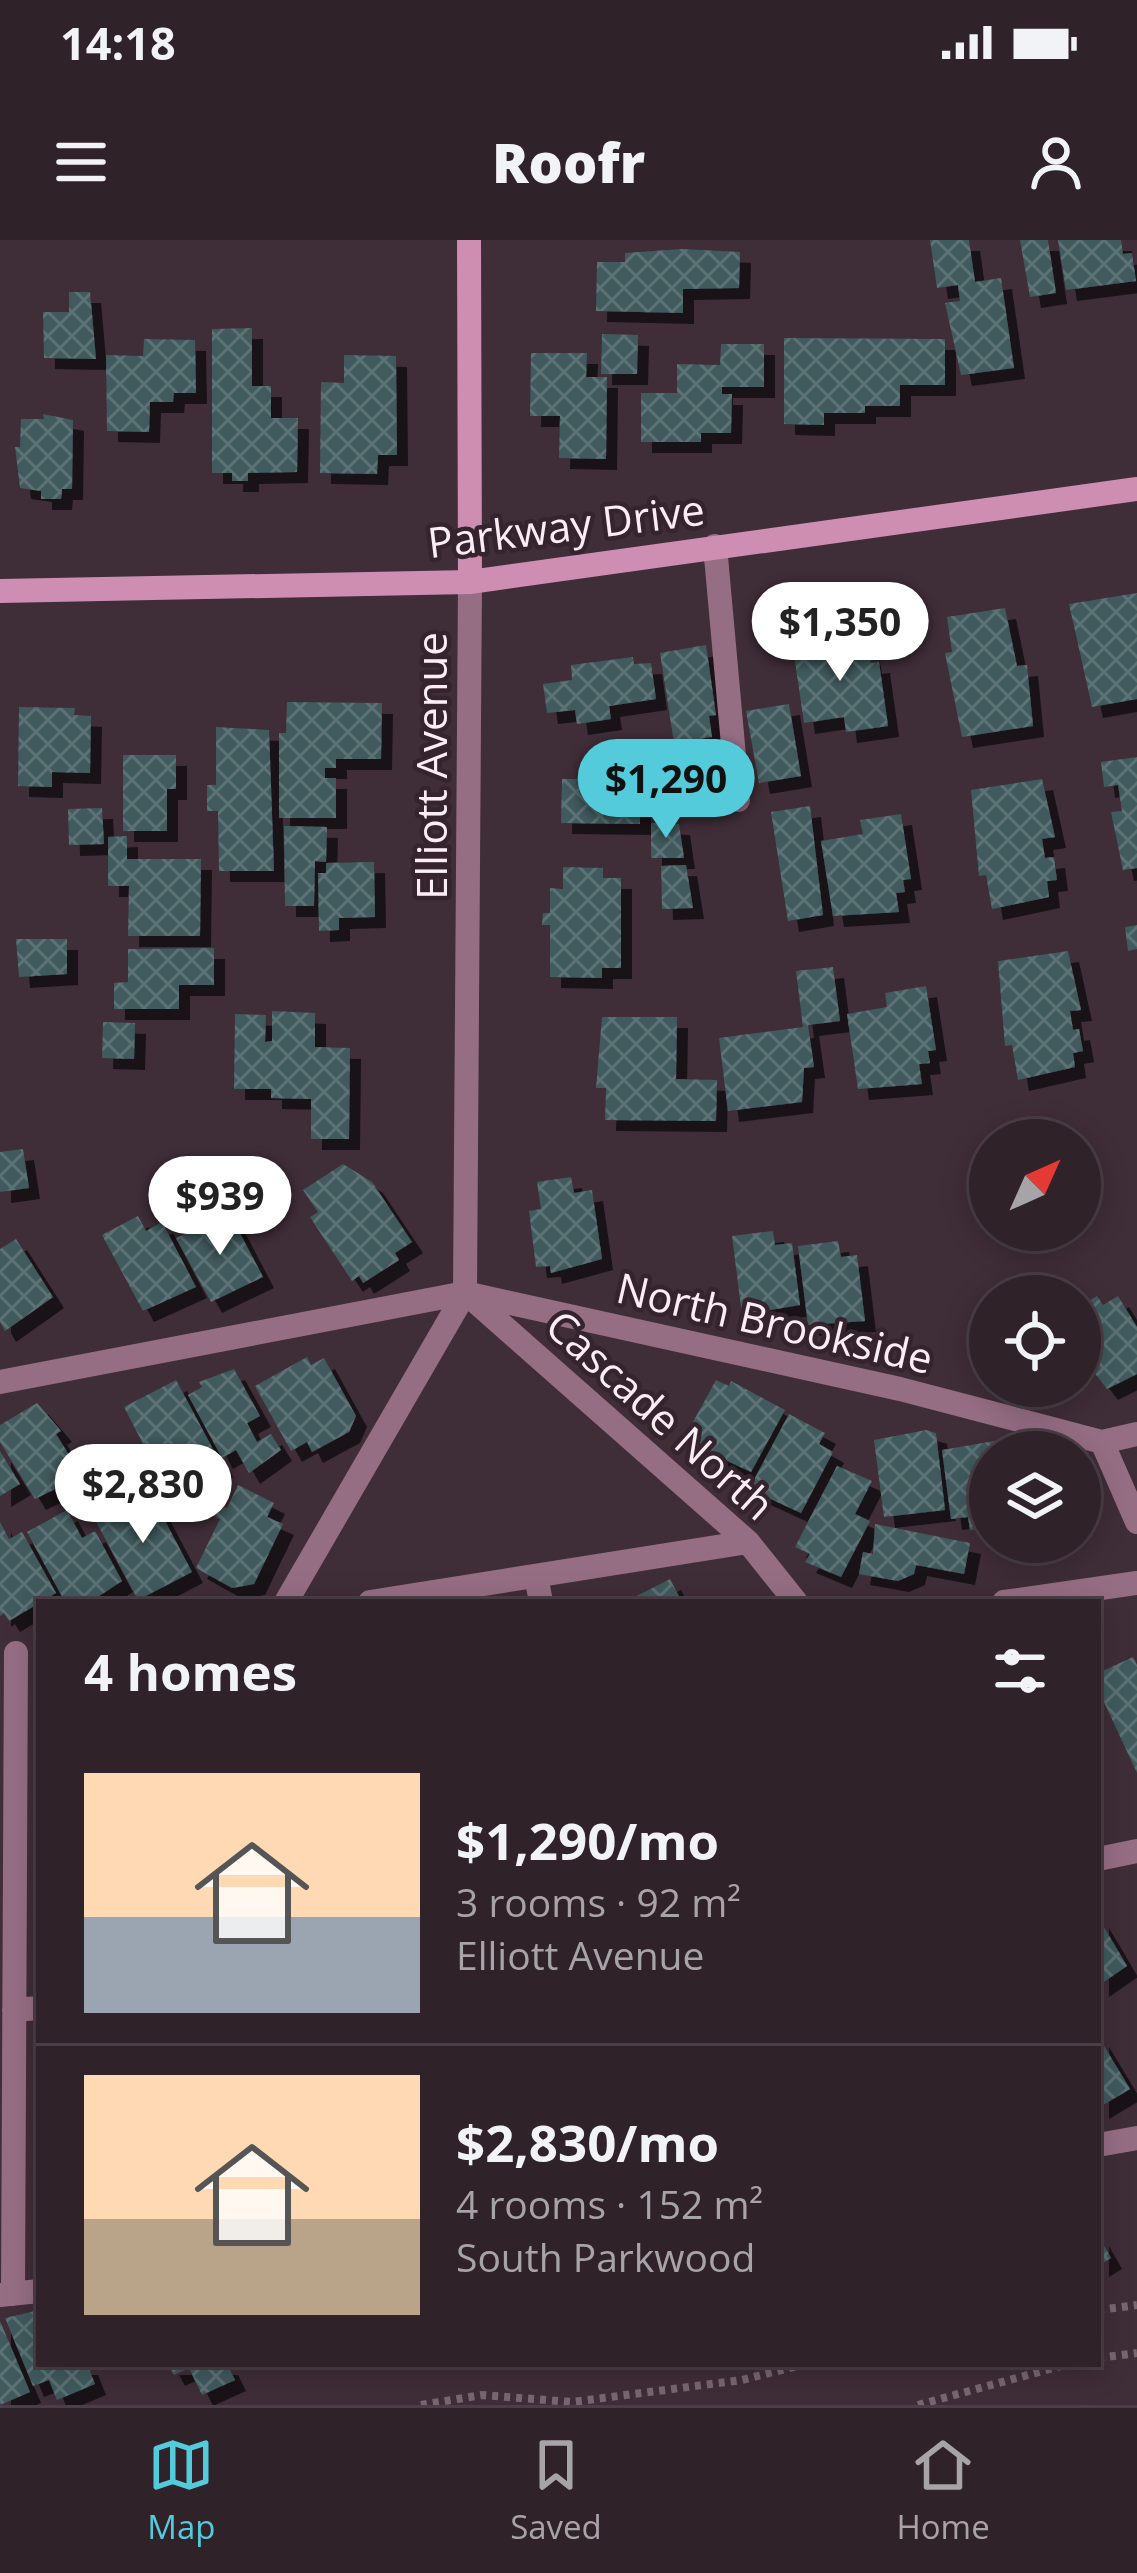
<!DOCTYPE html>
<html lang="en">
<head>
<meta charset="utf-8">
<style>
	body { margin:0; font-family:"Open Sans",sans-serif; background:#3b2f35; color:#f1f3f6; height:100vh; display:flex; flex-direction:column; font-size:45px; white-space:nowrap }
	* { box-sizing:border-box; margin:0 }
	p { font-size:39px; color:#a7a4a8 }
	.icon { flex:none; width:66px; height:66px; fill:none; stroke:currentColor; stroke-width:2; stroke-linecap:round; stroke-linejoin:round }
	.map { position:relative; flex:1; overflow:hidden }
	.drawer { position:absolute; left:36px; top:1359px; width:1065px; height:768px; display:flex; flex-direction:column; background:#2f2229; border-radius:0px; box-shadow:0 6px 30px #0003,0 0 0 3px #4a3f46 }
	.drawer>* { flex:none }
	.needle { width:78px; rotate:45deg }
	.tools { position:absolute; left:969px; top:879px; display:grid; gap:24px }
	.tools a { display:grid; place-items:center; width:132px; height:132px; border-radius:50%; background:#2f2229; box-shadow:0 6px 30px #0003,0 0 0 3px #4a3f46; font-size:60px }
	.price { position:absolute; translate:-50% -102px; padding:0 27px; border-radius:42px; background:#fff; color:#222; font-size:39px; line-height:78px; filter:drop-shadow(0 3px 6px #0008) }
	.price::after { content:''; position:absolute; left:50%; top:72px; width:36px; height:27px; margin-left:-18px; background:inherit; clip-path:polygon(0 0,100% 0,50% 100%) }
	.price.current { background:#53cbdb; color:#111 }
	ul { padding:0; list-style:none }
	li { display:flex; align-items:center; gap:36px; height:300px; padding:0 48px }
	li+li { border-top:3px solid #4a3f46 }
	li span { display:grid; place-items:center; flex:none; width:336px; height:240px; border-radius:0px; color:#555 }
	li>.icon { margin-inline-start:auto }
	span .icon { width:144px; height:144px; fill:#fffc; stroke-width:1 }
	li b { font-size:51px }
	h2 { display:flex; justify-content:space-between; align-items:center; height:144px; padding:0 48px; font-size:51px }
	.status { display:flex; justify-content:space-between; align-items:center; height:84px; padding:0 60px; background:#2f2229; direction:ltr }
	.status svg { height:33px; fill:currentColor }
	header { display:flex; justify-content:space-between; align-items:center; height:156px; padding:0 48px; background:#2f2229; font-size:54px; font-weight:800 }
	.tabs { display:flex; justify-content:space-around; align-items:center; height:168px; border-top:3px solid #4a3f46; background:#2f2229; font-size:33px; color:#a7a4a8 }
	.tabs a { display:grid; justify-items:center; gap:6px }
	.tabs .current { color:#53cbdb }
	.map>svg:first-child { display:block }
	.building { fill:url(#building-cross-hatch); filter:url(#shadow) }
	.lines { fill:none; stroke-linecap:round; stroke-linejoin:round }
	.path { stroke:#786770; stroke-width:8; stroke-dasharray:6 6; stroke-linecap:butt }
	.lane { stroke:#966e84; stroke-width:24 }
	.street { stroke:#966e84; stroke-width:24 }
	.secondary { stroke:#cd8eb1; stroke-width:24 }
	.labels { text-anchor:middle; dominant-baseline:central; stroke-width:9; stroke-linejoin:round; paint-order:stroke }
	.street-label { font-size:42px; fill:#faedf4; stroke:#35232d }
</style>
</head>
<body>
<div class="status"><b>14:18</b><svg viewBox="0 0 49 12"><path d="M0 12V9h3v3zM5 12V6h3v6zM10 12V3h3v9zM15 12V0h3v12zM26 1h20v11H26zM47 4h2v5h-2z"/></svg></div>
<header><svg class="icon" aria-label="menu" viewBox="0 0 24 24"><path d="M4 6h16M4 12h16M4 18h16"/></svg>Roofr<svg class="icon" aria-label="person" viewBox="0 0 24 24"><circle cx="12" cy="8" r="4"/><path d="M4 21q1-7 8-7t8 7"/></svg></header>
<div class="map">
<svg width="1137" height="2165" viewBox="0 0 1137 2165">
	<defs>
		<pattern id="building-cross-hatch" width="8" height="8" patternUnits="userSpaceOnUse" patternTransform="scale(3)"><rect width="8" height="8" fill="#405a5d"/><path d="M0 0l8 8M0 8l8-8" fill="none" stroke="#5c7275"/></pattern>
		<filter id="shadow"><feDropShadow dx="11" dy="11" stdDeviation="0" flood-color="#0009"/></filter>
	</defs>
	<rect width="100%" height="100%" fill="#3f2d37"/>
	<!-- building -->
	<path class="building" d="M930,0H969L975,42L1001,38L1014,128L961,135L945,63L960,61L958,45L937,48Z
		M1020,0H1048L1056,53L1030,57Z
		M1058,0H1121L1123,14L1132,13L1136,41L1066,50Z
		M682,9L740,12L739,48L683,49V73L596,71L597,22H625V13Z
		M69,52H90L96,119L44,118L43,72H69Z
		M252,88V146H271V178H298L297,232L248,233V241H232V233H212V89Z
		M602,94L638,95L637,134H601Z
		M784,98L945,99V145H900V166H865V173H824V185L784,184Z
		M144,99L195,100L196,153H174L173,162H150L149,192L107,191L106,115L143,116Z
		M721,104H764V147H722V154H732L731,193H701V202H641V153H677V124L720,125Z
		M531,113H587L586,137H607L606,219L559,218L560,176H530Z
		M344,115L396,116L397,215H378L377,234L320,233L321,142L344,143Z
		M43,174L73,180L72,249H62L61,259H41V251L20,248L15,207H20L21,179H44Z
		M1137,353V459L1092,467L1069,364Z
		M1005,368L1017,426L1027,425L1033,486L962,497L945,413L952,412L947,377Z
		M855,393L860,412L869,411L871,423L879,422L888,486L846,492L844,477L804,483L793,408Z
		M706,405L716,475L709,476L712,497L674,503L660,413Z
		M633,417L634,424L651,423L656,459L609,466L611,479L577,484L575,470L547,473L543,444L572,440L571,425Z
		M287,462L382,463L381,519H336V528H325V538H336V578H279V493H286Z
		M789,464L801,536L759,543L746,471Z
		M19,467L75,468L74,475L91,476L90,533L52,532V547L18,546Z
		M216,487L269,490L274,631H219L218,571H207V545H216Z
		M123,515H176V549H167V591H123Z
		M1137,517V628L1123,630L1111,572L1122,571L1118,545L1104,547L1101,522Z
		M562,539H640V584L561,583Z
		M1042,539L1055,597L1042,599L1045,618L1054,617L1057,640L1047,641L1049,657L992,669L986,635L979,636L971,550Z
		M810,566L823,675L788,681L771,572Z
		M102,568L104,604L69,605L68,569Z
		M901,574L911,639L903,640L905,652L896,653L899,672L833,676L821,601L863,594L860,580Z
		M651,583L679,584L684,618H651Z
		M284,586L327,587L326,622L315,621L314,666H285Z
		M127,596V619H201L200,696H128L129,646H108V597Z
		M374,622L375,677L339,678V690L319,691L318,633H326V623Z
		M686,625L693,668L662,669L661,626Z
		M563,627L603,628V638H621V728H602V738L550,737V685H542L543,673H550V648L563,649Z
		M1137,685V709L1128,711L1125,687Z
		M16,699H67V734L19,737Z
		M214,708V745H179V769H114V743L128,742V709Z
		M1068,711L1081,770L1070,771L1073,790L1079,789L1083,811L1073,813L1075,827L1018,840L1012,805L1005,806L998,721Z
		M833,727L840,781L808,785L814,827L804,828L802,862L728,871L719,798L803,787L796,731Z
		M926,746L936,810L928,811L930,823L919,824L922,844L858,849L847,774L887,767L885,753Z
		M272,771L315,773V807L350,808L349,899H311V859L271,858V849H234L235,774L266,775L265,802L272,801Z
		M602,777H677L676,839L717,840L716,881L605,880L606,848H596Z
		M103,782L135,783L134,819L102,818Z
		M23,909L29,948L0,952V912Z
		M343,924L372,942L412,1002L395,1013L399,1020L363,1043L359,1036L352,1041L310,977L318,972L303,950Z
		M571,937L574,953L592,950L602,1019L551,1033L550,1026L536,1027L529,971L541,969L537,942Z
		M230,974L263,1037L211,1062L176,998Z
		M138,976L146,991L162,982L196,1047L143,1071L102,995Z
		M773,991L775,1005L792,1003L800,1065L742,1075L732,996Z
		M16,999L53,1057L5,1091L0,1082V1009Z
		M838,1001L841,1017L857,1015L865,1081L808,1085L798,1006Z
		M1097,1056L1103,1065L1118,1056L1137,1087V1134L1107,1149L1080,1114V1066Z
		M307,1117L311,1125L324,1118L356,1176L349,1192L312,1212L307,1202L291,1211L255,1146Z
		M234,1129L260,1176L247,1183L257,1202L271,1194L281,1210L249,1233L236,1210L222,1218L188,1155L202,1147L199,1142Z
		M176,1140L222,1226L169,1254L124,1167Z
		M716,1140L729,1146L731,1141L785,1170L751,1232L697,1207L701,1198L688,1191Z
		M37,1163L61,1191L56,1194L82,1236L35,1259L0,1202V1185Z
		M789,1174L825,1193L819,1204L833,1212L801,1273L749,1249Z
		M926,1190L936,1193L945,1270L884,1277L874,1200Z
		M1000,1200L1006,1201L1007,1212H990V1287L970,1290L968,1277L951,1279L942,1210Z
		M0,1211L20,1244L0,1256Z
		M837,1226L872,1241L855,1274L870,1281L841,1337L805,1322L810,1314L795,1307Z
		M238,1245L274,1263L267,1277L283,1284L254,1344L232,1348L196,1328L220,1279L215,1277L221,1265L227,1268Z
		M129,1257L135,1267L153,1258L192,1332L138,1360L93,1276Z
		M67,1270L82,1298L95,1291L122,1341L90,1362H65L27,1292Z
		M0,1282L9,1299L22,1292L56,1353L9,1381L4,1373L0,1376Z
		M875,1284L970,1303L964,1334L916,1325L914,1334L898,1341L859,1334L863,1312L873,1314Z
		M670,1339L682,1362H625Z
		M1133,1417L1137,1425V1533L1098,1449V1433Z
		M1098,1677L1127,1726L1098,1746Z
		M1098,1796L1130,1849L1098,1868Z
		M1098,1995L1111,2018L1098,2026Z
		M39,2070V2124H87L95,2144L57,2160L49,2140L33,2146L5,2078Z
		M0,2081L30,2152L0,2165Z
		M168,2124H227L235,2140L202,2155L189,2128L174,2135Z"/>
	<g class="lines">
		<!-- path -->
		<path class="path" d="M1098,2070L1137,2065
			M1098,2118L1137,2113
			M421,2165L482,2155L572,2162L742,2140L805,2124
			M918,2165L1068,2124"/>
		<!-- lane -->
		<path class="lane" d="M715,306L738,560"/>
		<!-- street -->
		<path class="street" d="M467,1054L748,1302L796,1362
			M0,1142L465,1053L900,1149L1102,1202L1137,1194
			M1102,1202L1137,1282
			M536,1336L541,1362
			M286,1362L465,1053L470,342
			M370,1362L748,1302
			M1004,1362L1137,1343
			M1098,1619L1137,1611
			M14,1770L39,1768
			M1098,1905L1137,1898
			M13,2054L16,1413
			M0,2055L39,2051"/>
		<!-- secondary -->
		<path class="secondary" d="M469,0L470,342
			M0,351L470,342L1137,249"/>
	</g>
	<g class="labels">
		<!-- street labels -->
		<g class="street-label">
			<text transform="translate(566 285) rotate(-7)">Parkway Drive</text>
			<text transform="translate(430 526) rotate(-90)">Elliott Avenue</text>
			<text transform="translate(775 1082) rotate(13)">North Brookside</text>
			<text transform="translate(661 1174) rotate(42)">Cascade North</text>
		</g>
	</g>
</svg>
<div class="tools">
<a><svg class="needle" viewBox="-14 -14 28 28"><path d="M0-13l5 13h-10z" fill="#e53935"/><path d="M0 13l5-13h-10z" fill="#a7a4a8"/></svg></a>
<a><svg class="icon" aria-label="locate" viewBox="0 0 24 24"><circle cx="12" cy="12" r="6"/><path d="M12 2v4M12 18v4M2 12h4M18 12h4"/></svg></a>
<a><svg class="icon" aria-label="layers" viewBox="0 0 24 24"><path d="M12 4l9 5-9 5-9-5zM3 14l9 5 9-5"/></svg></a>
</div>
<b class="price" style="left:840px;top:444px">$1,350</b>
<b class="price current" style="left:666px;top:601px">$1,290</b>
<b class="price" style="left:220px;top:1018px">$939</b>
<b class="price" style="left:143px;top:1306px">$2,830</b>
<section class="drawer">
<h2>4 homes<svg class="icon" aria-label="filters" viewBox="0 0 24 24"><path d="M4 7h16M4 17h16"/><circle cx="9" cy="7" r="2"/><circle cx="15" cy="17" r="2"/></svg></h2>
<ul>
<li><span style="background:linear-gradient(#ffd9b3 60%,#9aa5b1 0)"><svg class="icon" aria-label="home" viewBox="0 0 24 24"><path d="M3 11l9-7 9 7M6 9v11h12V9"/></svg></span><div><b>$1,290/mo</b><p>3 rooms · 92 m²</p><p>Elliott Avenue</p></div></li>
<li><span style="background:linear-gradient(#ffd9b3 60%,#b9a48a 0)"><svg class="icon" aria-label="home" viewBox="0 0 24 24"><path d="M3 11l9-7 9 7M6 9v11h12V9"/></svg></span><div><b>$2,830/mo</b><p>4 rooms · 152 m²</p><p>South Parkwood</p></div></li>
</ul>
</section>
</div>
<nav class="tabs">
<a class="current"><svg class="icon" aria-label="map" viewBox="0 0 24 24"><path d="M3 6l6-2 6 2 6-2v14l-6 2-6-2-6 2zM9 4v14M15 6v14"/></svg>Map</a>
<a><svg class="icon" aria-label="saved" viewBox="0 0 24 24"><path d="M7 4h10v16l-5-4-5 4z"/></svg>Saved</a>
<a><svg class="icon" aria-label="home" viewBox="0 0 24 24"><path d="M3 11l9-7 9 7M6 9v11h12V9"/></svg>Home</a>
</nav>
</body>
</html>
